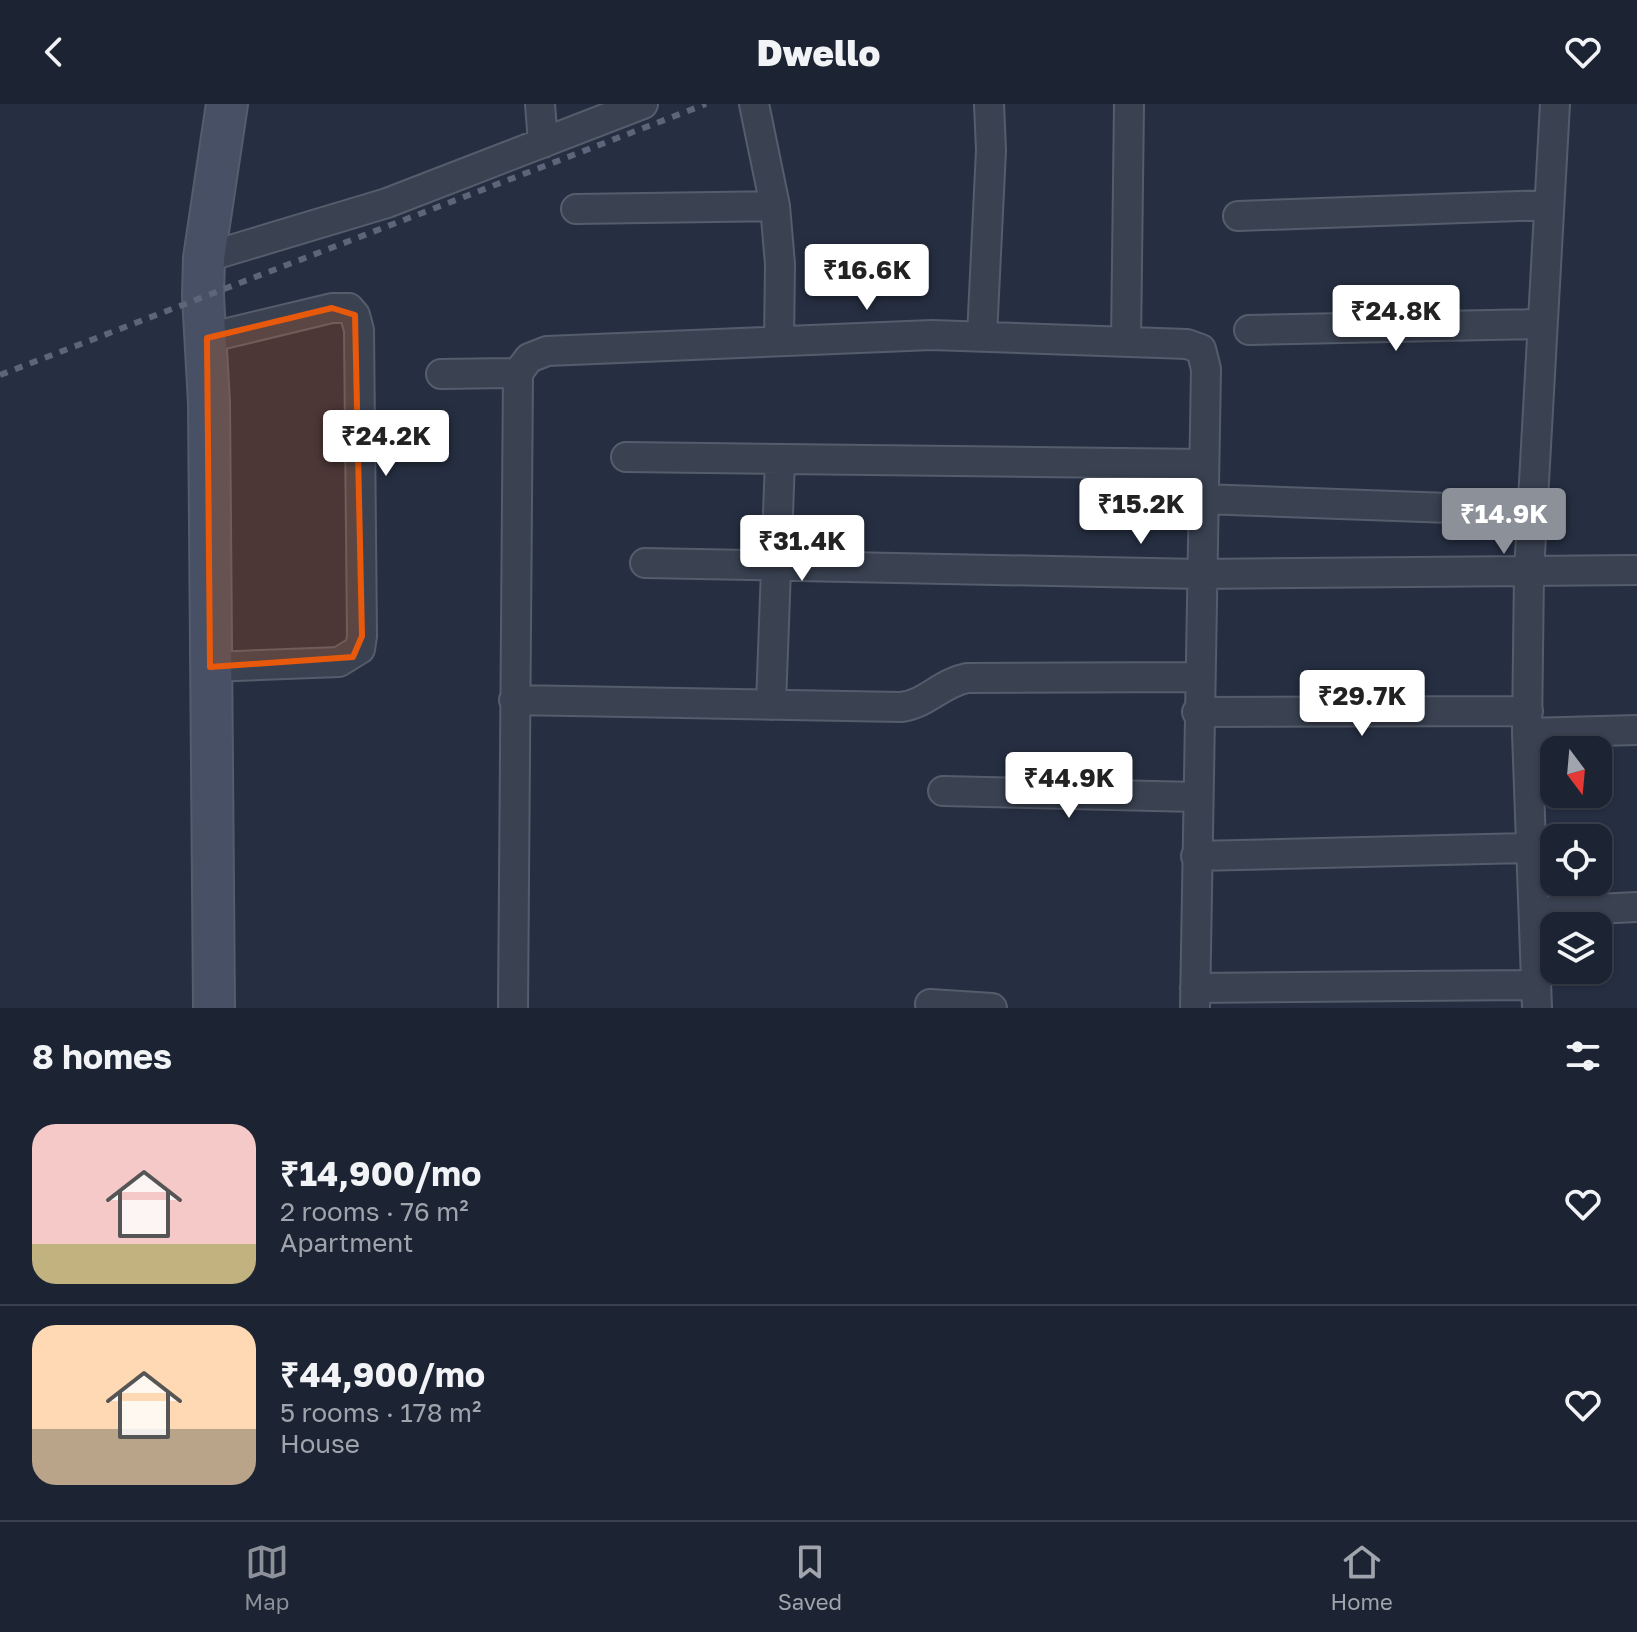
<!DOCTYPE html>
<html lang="en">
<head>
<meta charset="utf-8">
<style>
	body { margin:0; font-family:"Golos Text",sans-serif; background:#292f3e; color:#f1f3f6; height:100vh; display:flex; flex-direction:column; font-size:30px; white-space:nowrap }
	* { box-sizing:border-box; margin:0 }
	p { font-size:26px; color:#a0a4ac }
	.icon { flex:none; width:44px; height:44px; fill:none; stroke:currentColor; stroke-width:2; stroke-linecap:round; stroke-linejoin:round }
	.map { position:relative; height:904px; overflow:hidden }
	.panel { display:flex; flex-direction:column; background:#1c2332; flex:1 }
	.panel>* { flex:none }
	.needle { width:52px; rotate:164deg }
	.controls { position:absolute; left:1540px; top:632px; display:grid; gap:16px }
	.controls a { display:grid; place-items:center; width:72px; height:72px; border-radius:16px; background:#1c2332; box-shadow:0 2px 6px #0004,0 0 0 2px #3a404d; font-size:40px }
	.price { position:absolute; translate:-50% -68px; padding:0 18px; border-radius:8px; background:#fff; color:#222; font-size:26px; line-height:52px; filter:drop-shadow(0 2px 4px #0008) }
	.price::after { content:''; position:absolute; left:50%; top:48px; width:24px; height:18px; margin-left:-12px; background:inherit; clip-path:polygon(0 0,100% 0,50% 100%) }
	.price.selected { background:#8c9099; color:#fff }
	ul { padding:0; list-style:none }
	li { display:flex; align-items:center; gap:24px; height:200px; padding:0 32px }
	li+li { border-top:2px solid #3a404d }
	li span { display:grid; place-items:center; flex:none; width:224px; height:160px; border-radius:24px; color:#555 }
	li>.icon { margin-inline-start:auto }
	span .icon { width:96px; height:96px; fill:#fffc; stroke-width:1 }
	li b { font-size:34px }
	h2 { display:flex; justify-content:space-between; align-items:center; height:96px; padding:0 32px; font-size:34px }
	header { display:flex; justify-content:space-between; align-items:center; height:104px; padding:0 32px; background:#1c2332; font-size:36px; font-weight:800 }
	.tabs { display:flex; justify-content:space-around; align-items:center; height:112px; border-top:2px solid #3a404d; background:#1c2332; font-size:22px; color:#a0a4ac }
	.tabs a { display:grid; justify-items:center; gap:4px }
	.tabs .selected { color:#8c9099 }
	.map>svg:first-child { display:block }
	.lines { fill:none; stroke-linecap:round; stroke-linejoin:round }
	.street-casing { stroke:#555d6c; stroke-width:32 }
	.secondary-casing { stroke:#555d6c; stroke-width:44 }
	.street { stroke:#3a4252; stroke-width:28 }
	.secondary { stroke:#485065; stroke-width:40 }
	.rail { stroke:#5c6579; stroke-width:6; stroke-dasharray:8 8; stroke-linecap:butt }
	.marked { fill:#e8590c; fill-opacity:0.2; stroke:#e8590c; stroke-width:6; stroke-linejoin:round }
</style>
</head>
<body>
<header><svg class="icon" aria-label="back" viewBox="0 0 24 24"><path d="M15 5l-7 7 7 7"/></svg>Dwello<svg class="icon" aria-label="heart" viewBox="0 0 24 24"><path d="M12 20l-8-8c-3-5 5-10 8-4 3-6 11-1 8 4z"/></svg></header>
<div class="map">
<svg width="1637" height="904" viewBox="0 0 1637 904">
	<rect width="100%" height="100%" fill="#262f42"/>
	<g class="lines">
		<!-- street casing -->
		<g class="street-casing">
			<path id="street" d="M540,0L543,39
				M754,0L775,102L780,160L779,237
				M576,105L775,102
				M1238,112L1549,101
				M204,154L387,99L643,0
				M1249,226L1542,220
				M982,232L991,46L989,0
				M207,234L332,204H349L355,211L359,226L362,532L360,545L339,558L210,563
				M1126,238L1129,0
				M441,270L518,269
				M626,353L1203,360
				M1202,395L1533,407
				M645,459L1200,470L1637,466
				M514,596L901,603C927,600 941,579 967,574L1198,573
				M771,601L780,356
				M1197,608L1528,607
				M1527,629L1637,626
				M943,687L1196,693
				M1196,752L1531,744
				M1534,808L1637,803
				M1195,884L1536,881
				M930,900L992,904
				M513,904L518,269L529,254L547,247L932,231L1187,240L1201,245L1206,265L1195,904
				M1537,904L1527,629L1529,468L1555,0"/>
		</g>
		<!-- secondary casing -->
		<g class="secondary-casing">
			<path id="secondary" d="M214,904L209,299L203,192L204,154L227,0"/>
		</g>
		<!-- street -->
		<use href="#street" class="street"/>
		<!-- secondary -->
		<use href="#secondary" class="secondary"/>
		<!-- rail -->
		<path class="rail" d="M0,271L706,0"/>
	</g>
	<!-- marked area -->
	<path class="marked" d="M332,204L355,211L362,532L353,553L210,563L207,234Z"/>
</svg>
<div class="controls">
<a><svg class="needle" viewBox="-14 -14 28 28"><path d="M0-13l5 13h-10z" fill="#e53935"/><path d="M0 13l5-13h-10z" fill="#a0a4ac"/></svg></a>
<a><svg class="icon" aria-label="locate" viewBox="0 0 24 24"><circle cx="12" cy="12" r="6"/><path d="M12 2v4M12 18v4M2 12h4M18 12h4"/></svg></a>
<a><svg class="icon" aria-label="layers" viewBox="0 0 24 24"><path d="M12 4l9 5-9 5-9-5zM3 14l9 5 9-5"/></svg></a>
</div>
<b class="price" style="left:867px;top:208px">₹16.6K</b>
<b class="price" style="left:1396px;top:249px">₹24.8K</b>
<b class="price" style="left:386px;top:374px">₹24.2K</b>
<b class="price" style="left:1141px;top:442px">₹15.2K</b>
<b class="price selected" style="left:1504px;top:452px">₹14.9K</b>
<b class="price" style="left:802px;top:479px">₹31.4K</b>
<b class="price" style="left:1362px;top:634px">₹29.7K</b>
<b class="price" style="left:1069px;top:716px">₹44.9K</b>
</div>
<section class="panel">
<h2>8 homes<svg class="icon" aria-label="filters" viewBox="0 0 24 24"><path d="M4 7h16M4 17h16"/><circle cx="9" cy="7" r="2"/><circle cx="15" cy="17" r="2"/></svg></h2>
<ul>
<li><span style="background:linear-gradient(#f6c9c9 75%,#c2b280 0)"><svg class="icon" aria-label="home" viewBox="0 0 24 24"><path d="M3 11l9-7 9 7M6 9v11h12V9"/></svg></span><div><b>₹14,900/mo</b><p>2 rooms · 76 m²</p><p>Apartment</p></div><svg class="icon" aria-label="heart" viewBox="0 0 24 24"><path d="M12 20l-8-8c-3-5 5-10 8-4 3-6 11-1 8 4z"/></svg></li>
<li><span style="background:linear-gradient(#ffd9b3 65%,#b9a48a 0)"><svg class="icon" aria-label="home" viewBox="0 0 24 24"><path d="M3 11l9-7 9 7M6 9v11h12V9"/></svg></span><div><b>₹44,900/mo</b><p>5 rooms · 178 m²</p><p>House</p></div><svg class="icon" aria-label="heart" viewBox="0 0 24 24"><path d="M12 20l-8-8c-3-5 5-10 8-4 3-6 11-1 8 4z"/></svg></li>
</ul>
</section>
<nav class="tabs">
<a class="selected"><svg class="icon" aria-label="map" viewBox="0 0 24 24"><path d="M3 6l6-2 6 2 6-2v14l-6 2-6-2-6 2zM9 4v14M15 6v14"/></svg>Map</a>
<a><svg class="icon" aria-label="saved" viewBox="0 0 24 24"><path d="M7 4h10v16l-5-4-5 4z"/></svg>Saved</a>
<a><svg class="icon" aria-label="home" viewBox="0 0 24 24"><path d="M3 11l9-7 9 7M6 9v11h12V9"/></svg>Home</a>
</nav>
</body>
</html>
